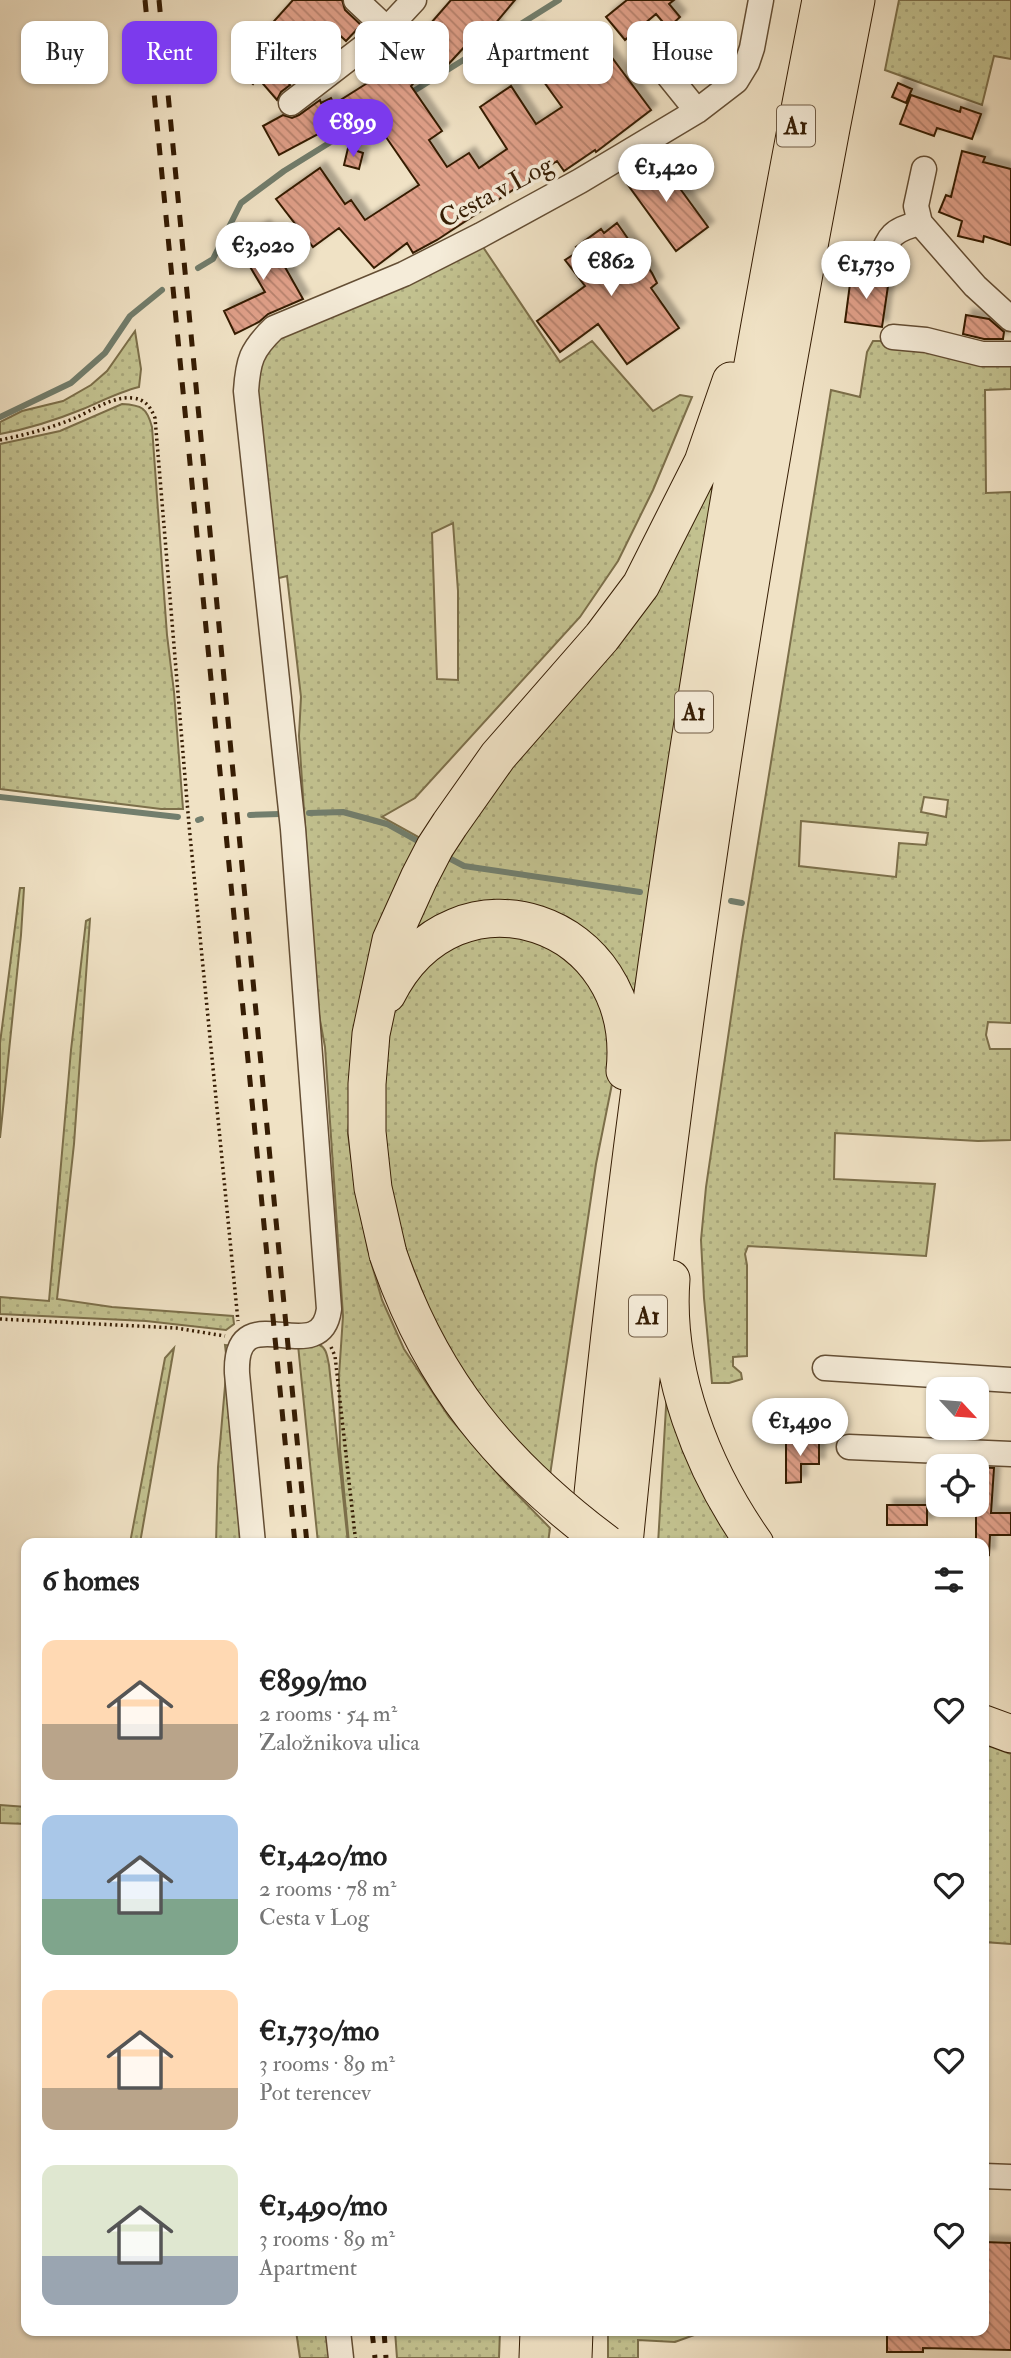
<!DOCTYPE html>
<html lang="en">
<head>
<meta charset="utf-8">
<style>
	body { margin:0; font-family:"IM FELL Double Pica",serif; background:#f2f2f2; color:#222; height:100vh; display:flex; flex-direction:column; font-size:26px; white-space:nowrap }
	* { box-sizing:border-box; margin:0 }
	p { font-size:23px; color:#767676 }
	.icon { flex:none; width:38px; height:38px; fill:none; stroke:currentColor; stroke-width:2; stroke-linecap:round; stroke-linejoin:round }
	.map { position:relative; flex:1; overflow:hidden }
	.sheet { position:absolute; left:21px; top:1538px; width:968px; height:798px; display:flex; flex-direction:column; background:#fff; border-radius:14px; box-shadow:0 2px 5px #0004 }
	.sheet>* { flex:none }
	.guide { position:absolute; left:21px; top:21px; width:970px; height:63px; display:flex; gap:14px }
	.needle { width:46px; rotate:116deg }
	.controls { position:absolute; left:926px; top:1377px; display:grid; gap:14px }
	.controls a { display:grid; place-items:center; width:63px; height:63px; border-radius:14px; background:#fff; box-shadow:0 2px 5px #0004; font-size:35px }
	.price { position:absolute; translate:-50% -60px; padding:0 16px; border-radius:24px; background:#fff; color:#222; font-size:23px; line-height:46px; filter:drop-shadow(0 2px 4px #0008) }
	.price::after { content:''; position:absolute; left:50%; top:42px; width:21px; height:16px; margin-left:-10px; background:inherit; clip-path:polygon(0 0,100% 0,50% 100%) }
	.price.active { background:#7c3aed; color:#fff }
	ul { padding:0; list-style:none }
	li { display:flex; align-items:center; gap:21px; height:175px; padding:0 21px }
	li span { display:grid; place-items:center; flex:none; width:196px; height:140px; border-radius:14px; color:#555 }
	li>.icon { margin-inline-start:auto }
	span .icon { width:84px; height:84px; fill:#fffc; stroke-width:1 }
	li b { font-size:30px }
	h2 { display:flex; justify-content:space-between; align-items:center; height:84px; padding:0 21px; font-size:30px }
	.pill { padding:0 24px; border-radius:14px; background:#fff; box-shadow:0 2px 5px #0004; font-size:24px; line-height:63px }
	.pill.active { background:#7c3aed; color:#fff }
	.map>svg:first-child { display:block }
	.grass { fill:url(#grass-dots); stroke:#7c6f4a; stroke-width:2; fill-rule:evenodd }
	.lines { fill:none; stroke-linecap:round; stroke-linejoin:round }
	.stream { stroke:#727e6d; stroke-width:6 }
	.building { fill:url(#building-back-hatch); stroke:#361d04; stroke-width:2; fill-rule:evenodd; filter:url(#shadow) }
	.minor-casing { stroke:#644e34; stroke-width:27 }
	.highway-casing { stroke:#361d04; stroke-width:39 }
	.path { stroke:#361d04; stroke-width:3.5; stroke-dasharray:2 3.5; stroke-linecap:butt }
	.minor { stroke:#f5ecd9; stroke-width:24 }
	.highway { stroke:#f0e2c5; stroke-width:37 }
	.rail { stroke:#361d04; stroke-width:5; stroke-dasharray:12 12; stroke-linecap:butt }
	.highway-bridge-casing { stroke:#361d04; stroke-width:39; stroke-linecap:butt }
	.highway-bridge { stroke:#f0e2c5; stroke-width:37 }
	.labels { text-anchor:middle; dominant-baseline:central; stroke-width:7; stroke-linejoin:round; paint-order:stroke }
	.shield { fill:#f5ecd9; stroke:#6f5b44; stroke-width:2 }
	.shield-label { font-size:24px; font-weight:bold; fill:#361d04 }
	.street-label { font-size:26px; fill:#361d04; stroke:#f5ecd9 }
</style>
</head>
<body>
<div class="map">
<svg width="1011" height="2358" viewBox="0 0 1011 2358">
	<defs>
		<pattern id="grass-dots" width="8" height="8" patternUnits="userSpaceOnUse" patternTransform="scale(1.75)"><rect width="8" height="8" fill="#c2c18f"/><path d="M2 2h.1M6 6h.1" fill="none" stroke="#a7a57a" stroke-width="1.8" stroke-linecap="round"/></pattern>
		<pattern id="building-back-hatch" width="6" height="6" patternUnits="userSpaceOnUse" patternTransform="scale(1.75)"><rect width="6" height="6" fill="#df9f88"/><path d="M-1 5l2 2M0 0l6 6M5-1l2 2" fill="none" stroke="#b6816d"/></pattern>
		<filter id="shadow"><feDropShadow dx="6" dy="-6" stdDeviation="2" flood-color="#0004"/></filter>
	</defs>
	<rect width="100%" height="100%" fill="#f0e2c5"/>
	<filter id="stains"><feTurbulence type="fractalNoise" baseFrequency=".00286" numOctaves="4"/><feColorMatrix values="0 0 0 0 .2 0 0 0 0 .09 0 0 0 0 .02 0 0 0 .5 -.17"/></filter>
	<radialGradient id="worn" r=".72"><stop offset=".6" stop-color="#630" stop-opacity="0"/><stop offset="1" stop-color="#630" stop-opacity=".3"/></radialGradient>
	<!-- grass -->
	<path class="grass" d="M899,0H1011V59L994,56L982,105L885,70Z
		M483,247L560,362L592,341L653,411L680,395L692,397L653,490L618,561L580,617L415,798L382,817L422,839L353,1078L348,1134L356,1191L370,1258L382,1300L404,1349L449,1417L505,1482L550,1528L548,1543H349L340,1449L339,1376L343,1316L325,1047L317,1004L299,736L301,697L287,576L275,579L256,416L257,366L269,343ZM453,523L458,591V680L437,679L432,533Z
		M135,331L141,369L139,387C119,392 102,401 83,409C56,420 28,429 0,434V422L22,411L63,401L91,385L107,371Z
		M873,341H885L1011,358V389L985,390L986,493L1011,492V1023L988,1022L986,1035L990,1049H1011V1140L978,1141L835,1133L834,1179L935,1184L926,1256L748,1246L745,1254L747,1265V1356L733,1357V1366L741,1373L742,1379L729,1383H712L704,1298L701,1240L706,1187L742,942L831,390L860,397L867,352ZM924,797L948,800L946,817L921,812ZM801,821L928,833L926,845L899,843L896,877L799,866Z
		M122,404C142,405 147,408 152,427L167,635L174,692L183,809H161L0,789V444L60,431Z
		M709,489H714L635,989L632,992L627,989L546,919L409,945L430,887L464,829Z
		M20,888H24L21,935L0,1138V1043Z
		M90,919L74,1144L57,1299L112,1307L233,1316L234,1324L226,1330L146,1321L0,1314V1297L49,1301L71,1050L86,921Z
		M463,935L539,938L596,986L618,1054L596,1164L549,1482L474,1392L436,1327L407,1253L390,1191L380,1139L388,1031L397,1002L408,981Z
		M318,1344C327,1348 327,1356 329,1365L348,1543H318L298,1345Z
		M225,1345L233,1346L240,1543L216,1544L218,1467L227,1363Z
		M174,1348L140,1543H130L165,1358Z
		M667,1390L737,1543L658,1544Z
		M984,1744L1011,1754V1944L984,1942Z
		M0,1805L26,1807V1824L0,1823Z
		M296,2331H333L335,2358H300Z
		M395,2331H500L499,2358H397Z
		M608,2331H697V2334L675,2342L638,2340V2358H608Z"/>
	<g class="lines">
		<!-- stream -->
		<path class="stream" d="M409,94L559,0
			M198,268L213,259L241,203L284,171L379,112
			M0,417L71,383L105,353L130,316L162,290
			M0,797L178,817
			M309,813L343,812L387,824L423,844
			M250,815L280,814
			M198,820L201,819
			M445,856L464,866L640,892
			M731,901L742,903"/>
	</g>
	<!-- building -->
	<path class="building" d="M293,0H342L345,10L361,25L346,41L333,29L286,80L290,85L281,92L277,100L258,78L253,84L233,67Z
		M451,0H515L494,25L517,43L537,28L573,77L607,51L651,110L596,152L595,150L564,171L557,161L437,240L413,253L407,243L374,268L339,228L313,247L276,199L320,168L345,204L351,200L365,220L419,185L368,111L336,131L333,126L279,155L263,126L283,115L292,118L299,115L320,100L321,103L331,98L334,104L369,82L359,74L369,62L379,54L386,60L403,39L411,46ZM479,31L485,36L486,34L522,81L536,71L562,107L536,124L511,86L480,107L507,149L479,168L469,153L447,167L429,140L442,131L411,86L434,60L444,69Z
		M627,0H674L669,4L680,17L668,28L656,14L625,40L606,17Z
		M898,83L912,89L906,103L892,97Z
		M911,95L960,112L961,107L981,114L972,139L937,128L934,136L900,124Z
		M348,148L363,153L359,169L344,165Z
		M962,151L985,157L983,162L1011,169V245L984,236L983,242L958,236L962,221L939,212L946,195L951,197Z
		M657,157L708,227L676,251L625,181Z
		M617,223L652,273L657,283L651,288L679,328L627,364L598,324L560,352L537,321L585,286L565,260L579,251L576,247L601,229L604,233Z
		M264,226L284,259L281,260L303,299L268,314L259,322L235,334L224,311L265,292L236,243Z
		M860,272H865L873,280L884,279L883,286H888L882,327L845,322L851,276L859,277Z
		M966,315L989,319L1004,332L1003,339H984L963,334Z
		M786,1441H819V1464H801V1482L786,1483Z
		M976,1467L994,1468L991,1513H1011V1535H990L989,1555L984,1554V1544H976Z
		M887,1505H927V1525H887Z
		M984,2242L1011,2243V2350L923,2348V2352H887V2331H984Z"/>
	<g class="lines">
		<!-- minor casing -->
		<g class="minor-casing">
			<path id="minor" d="M356,0L387,29
				M643,44L697,111
				M291,103L387,29L414,0
				M924,169L916,206L920,223L975,286L1011,319
				M878,266C889,238 888,231 920,223
				M893,337L926,340L982,354H1011
				M825,1368L1011,1380
				M849,1447L1011,1454
				M253,1544L237,1373C234,1292 321,1373 329,1309L293,829L246,391C248,361 251,350 274,328L404,274L481,235L580,181L697,111L736,81L747,63L752,48L761,0
				M984,2176L1011,2177
				M338,2331L341,2358"/>
		</g>
		<!-- highway casing -->
		<g class="highway-casing">
			<path id="highway" d="M387,994C456,857 641,920 625,1071
				M388,1254L373,1188L367,1132V1084L371,1034L391,940L419,878L435,847L450,824L498,756L602,637L641,585L703,462L731,381
				M671,1279C664,1372 702,1469 755,1544
				M588,1544C638,1025 721,511 821,0
				M624,1544C674,1026 755,510 856,0
				M984,1724L1011,1734
				M538,2358L539,2331
				M573,2358L574,2331"/>
		</g>
		<!-- path -->
		<path class="path" d="M0,440C25,435 51,428 75,418C91,411 113,396 132,398C145,399 150,406 155,418L189,825L238,1321
			M0,1319L176,1328L225,1336
			M331,1347L335,1356L356,1544"/>
		<!-- minor -->
		<use href="#minor" class="minor"/>
		<!-- highway -->
		<use href="#highway" class="highway"/>
		<!-- rail -->
		<path class="rail" d="M145,0L295,1544
			M159,0L307,1544
			M372,2331L375,2358
			M384,2331L386,2358"/>
		<!-- highway-bridge casing -->
		<g class="highway-bridge-casing">
			<path id="highway-bridge" d="M388,1254C431,1381 500,1464 607,1544"/>
		</g>
		<!-- highway-bridge -->
		<use href="#highway-bridge" class="highway-bridge"/>
	</g>
	<g class="labels">
		<!-- shield labels -->
		<g class="shield">
			<rect x="777" y="105.5" width="38" height="41" rx="5"/>
			<rect x="675" y="691.5" width="38" height="41" rx="5"/>
			<rect x="629" y="1295.5" width="38" height="41" rx="5"/>
		</g>
		<g class="shield-label">
			<text x="796" y="126">A1</text>
			<text x="694" y="712">A1</text>
			<text x="648" y="1316">A1</text>
		</g>
		<!-- street labels -->
		<g class="street-label">
			<text transform="translate(496 192) rotate(-28)">Cesta v Log</text>
		</g>
	</g>
	<rect width="100%" height="100%" filter="url(#stains)"/>
	<rect width="100%" height="100%" fill="url(#worn)"/>
</svg>
<div class="controls">
<a><svg class="needle" viewBox="-14 -14 28 28"><path d="M0-13l5 13h-10z" fill="#e53935"/><path d="M0 13l5-13h-10z" fill="#767676"/></svg></a>
<a><svg class="icon" aria-label="locate" viewBox="0 0 24 24"><circle cx="12" cy="12" r="6"/><path d="M12 2v4M12 18v4M2 12h4M18 12h4"/></svg></a>
</div>
<b class="price active" style="left:353px;top:159px">€899</b>
<b class="price" style="left:666px;top:204px">€1,420</b>
<b class="price" style="left:263px;top:282px">€3,020</b>
<b class="price" style="left:611px;top:298px">€862</b>
<b class="price" style="left:866px;top:301px">€1,730</b>
<b class="price" style="left:800px;top:1458px">€1,490</b>
<div class="guide">
<a class="pill">Buy</a>
<a class="pill active">Rent</a>
<a class="pill">Filters</a>
<a class="pill">New</a>
<a class="pill">Apartment</a>
<a class="pill">House</a>
</div>
<section class="sheet">
<h2>6 homes<svg class="icon" aria-label="filters" viewBox="0 0 24 24"><path d="M4 7h16M4 17h16"/><circle cx="9" cy="7" r="2"/><circle cx="15" cy="17" r="2"/></svg></h2>
<ul>
<li><span style="background:linear-gradient(#ffd9b3 60%,#b9a48a 0)"><svg class="icon" aria-label="home" viewBox="0 0 24 24"><path d="M3 11l9-7 9 7M6 9v11h12V9"/></svg></span><div><b>€899/mo</b><p>2 rooms · 54 m²</p><p>Založnikova ulica</p></div><svg class="icon" aria-label="heart" viewBox="0 0 24 24"><path d="M12 20l-8-8c-3-5 5-10 8-4 3-6 11-1 8 4z"/></svg></li>
<li><span style="background:linear-gradient(#a9c7e8 60%,#7fa58c 0)"><svg class="icon" aria-label="home" viewBox="0 0 24 24"><path d="M3 11l9-7 9 7M6 9v11h12V9"/></svg></span><div><b>€1,420/mo</b><p>2 rooms · 78 m²</p><p>Cesta v Log</p></div><svg class="icon" aria-label="heart" viewBox="0 0 24 24"><path d="M12 20l-8-8c-3-5 5-10 8-4 3-6 11-1 8 4z"/></svg></li>
<li><span style="background:linear-gradient(#ffd9b3 70%,#b9a48a 0)"><svg class="icon" aria-label="home" viewBox="0 0 24 24"><path d="M3 11l9-7 9 7M6 9v11h12V9"/></svg></span><div><b>€1,730/mo</b><p>3 rooms · 89 m²</p><p>Pot terencev</p></div><svg class="icon" aria-label="heart" viewBox="0 0 24 24"><path d="M12 20l-8-8c-3-5 5-10 8-4 3-6 11-1 8 4z"/></svg></li>
<li><span style="background:linear-gradient(#dfe7d0 65%,#9aa5b1 0)"><svg class="icon" aria-label="home" viewBox="0 0 24 24"><path d="M3 11l9-7 9 7M6 9v11h12V9"/></svg></span><div><b>€1,490/mo</b><p>3 rooms · 89 m²</p><p>Apartment</p></div><svg class="icon" aria-label="heart" viewBox="0 0 24 24"><path d="M12 20l-8-8c-3-5 5-10 8-4 3-6 11-1 8 4z"/></svg></li>
</ul>
</section>
</div>
</body>
</html>
